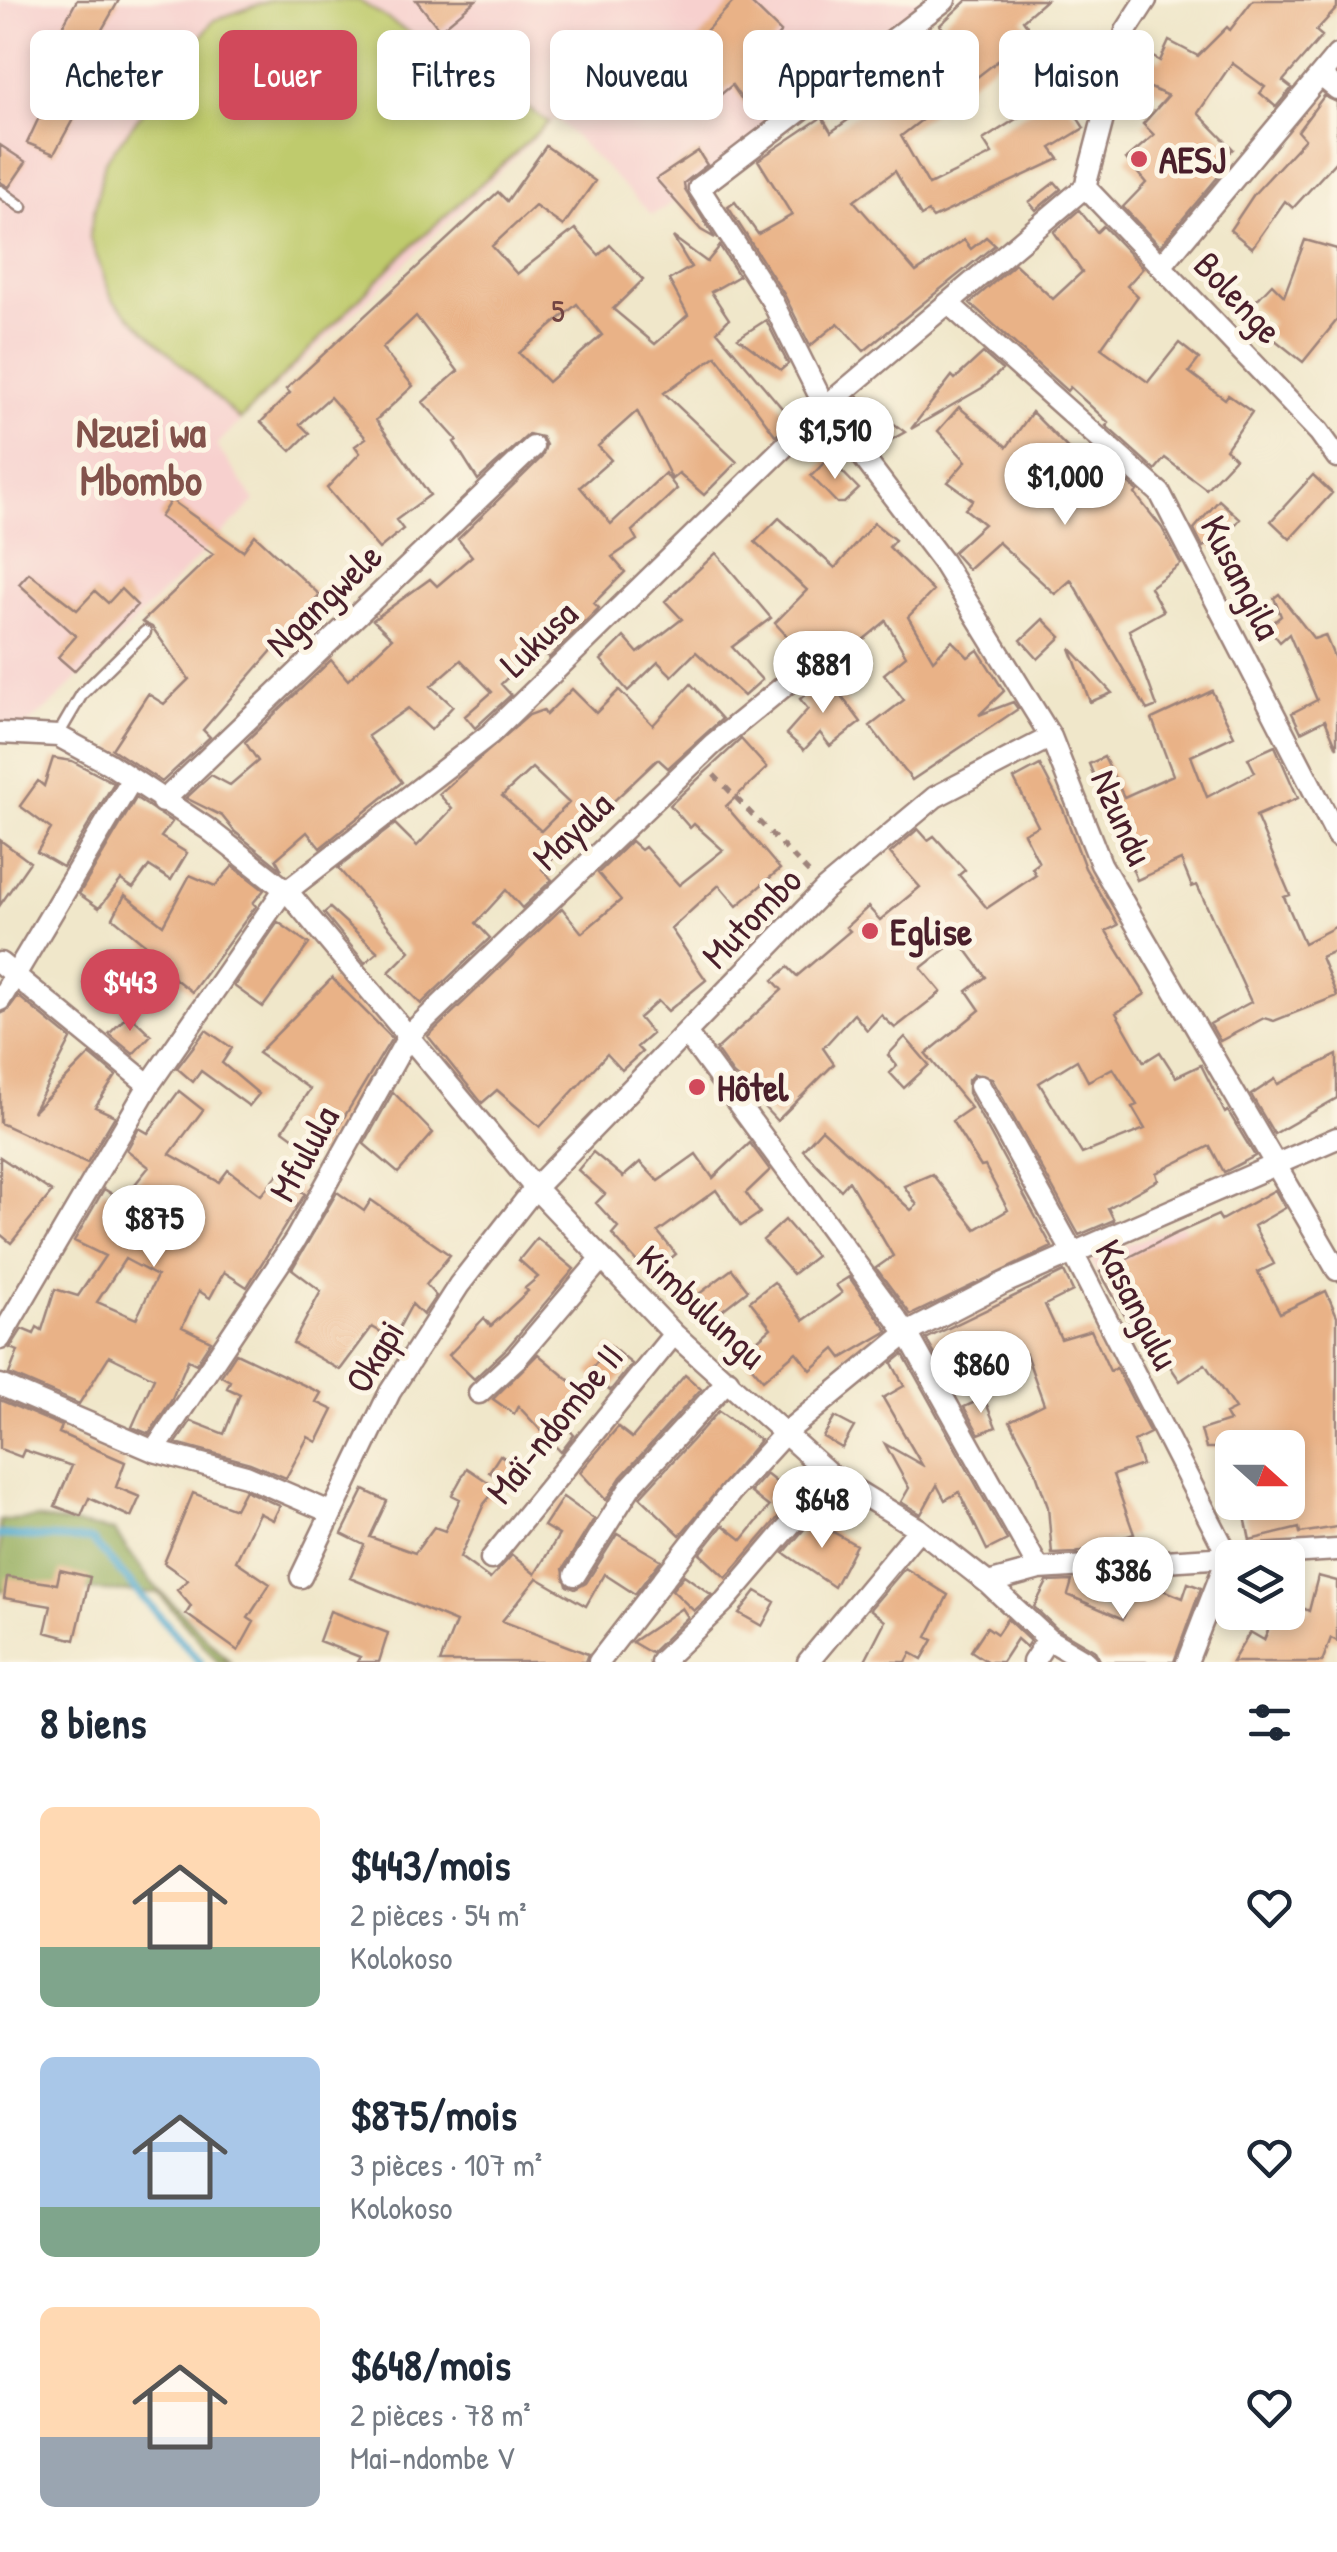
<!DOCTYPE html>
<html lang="fr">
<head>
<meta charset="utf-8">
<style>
	body { margin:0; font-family:"Patrick Hand",sans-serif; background:#f2f2f3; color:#1f2937; height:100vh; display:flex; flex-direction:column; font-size:38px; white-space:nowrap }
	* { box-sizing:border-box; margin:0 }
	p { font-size:32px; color:#747a83 }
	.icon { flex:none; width:55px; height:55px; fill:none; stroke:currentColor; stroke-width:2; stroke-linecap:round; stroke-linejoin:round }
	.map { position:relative; height:1662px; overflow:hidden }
	.side { display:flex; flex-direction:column; background:#fff; flex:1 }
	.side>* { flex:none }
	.hud { position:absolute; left:30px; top:30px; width:1278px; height:90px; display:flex; gap:20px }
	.needle { width:65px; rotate:111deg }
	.controls { position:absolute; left:1215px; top:1430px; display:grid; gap:20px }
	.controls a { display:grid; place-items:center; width:90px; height:90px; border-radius:15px; background:#fff; box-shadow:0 5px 15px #0003; font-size:50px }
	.price { position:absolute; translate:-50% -85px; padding:0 22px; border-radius:35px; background:#fff; color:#222; font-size:32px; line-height:65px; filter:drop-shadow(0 2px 5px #0008) }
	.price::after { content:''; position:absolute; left:50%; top:60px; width:30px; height:22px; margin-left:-15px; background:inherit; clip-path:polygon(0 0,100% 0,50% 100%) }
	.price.on { background:#d1495b; color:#fff }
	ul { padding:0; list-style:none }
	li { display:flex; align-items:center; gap:30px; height:250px; padding:0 40px }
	li span { display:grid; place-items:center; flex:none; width:280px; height:200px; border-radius:15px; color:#555 }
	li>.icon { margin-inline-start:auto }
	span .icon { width:120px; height:120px; fill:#fffc; stroke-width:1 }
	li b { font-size:42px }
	h2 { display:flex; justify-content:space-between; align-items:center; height:120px; padding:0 40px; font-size:42px }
	.chip { padding:0 35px; border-radius:15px; background:#fff; box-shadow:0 5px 15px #0003; font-size:35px; line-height:90px }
	.chip.on { background:#d1495b; color:#fff }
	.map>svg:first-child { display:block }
	.built { fill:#f7d0ce }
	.green { fill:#bfcb6d; stroke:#84754c; stroke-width:2.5 }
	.forest { fill:#97af60; stroke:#706746; stroke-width:2.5 }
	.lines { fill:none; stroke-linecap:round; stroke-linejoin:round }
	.stream { stroke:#50a8cd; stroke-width:8 }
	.building { fill:#e9b287; fill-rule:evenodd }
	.lane-casing { stroke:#9d837a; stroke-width:15 }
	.street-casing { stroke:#9d837a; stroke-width:25 }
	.path { stroke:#9d837a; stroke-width:5; stroke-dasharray:8 8; stroke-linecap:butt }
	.lane { stroke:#fff; stroke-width:10 }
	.street { stroke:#fff; stroke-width:20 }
	.poi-dot { fill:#d1495b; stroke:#fcf5e5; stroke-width:4 }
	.labels { text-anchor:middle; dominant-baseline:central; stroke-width:10; stroke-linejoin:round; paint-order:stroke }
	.number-label { font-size:32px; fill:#724442 }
	.poi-label { font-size:38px; font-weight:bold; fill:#4a1f2b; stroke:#fcf5e5; text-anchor:start }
	.street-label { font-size:38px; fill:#4a1f2b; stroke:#fcf5e5 }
	.quarter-label { font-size:42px; font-weight:bold; fill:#82524b; stroke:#fcf5e5 }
</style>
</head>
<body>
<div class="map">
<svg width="1337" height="1662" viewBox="0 0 1337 1662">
	<rect width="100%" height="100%" fill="#fcf5e5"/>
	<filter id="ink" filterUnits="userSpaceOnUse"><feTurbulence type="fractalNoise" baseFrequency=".01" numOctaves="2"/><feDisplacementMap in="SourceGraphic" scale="20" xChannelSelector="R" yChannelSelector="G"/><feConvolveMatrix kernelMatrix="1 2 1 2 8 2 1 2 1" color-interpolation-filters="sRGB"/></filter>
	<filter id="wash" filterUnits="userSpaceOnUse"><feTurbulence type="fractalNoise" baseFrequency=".0048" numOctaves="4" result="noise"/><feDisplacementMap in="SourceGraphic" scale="40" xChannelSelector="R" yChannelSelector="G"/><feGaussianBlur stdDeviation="2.25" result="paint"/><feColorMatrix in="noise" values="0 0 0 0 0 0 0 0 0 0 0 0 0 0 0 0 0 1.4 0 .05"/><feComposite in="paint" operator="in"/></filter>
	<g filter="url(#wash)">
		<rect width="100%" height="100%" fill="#f0e7ca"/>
		<!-- built -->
		<path class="built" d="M0,0H942L693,191L652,215L556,118L216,445L255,501L50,706L16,733L0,732Z
			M1182,1224L1219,1288L1129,1330L1090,1259Z"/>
		<!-- green -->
		<path class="green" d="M271,0H358L549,122L401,256L240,420L112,299L89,236L105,161L214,20Z"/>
		<!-- forest -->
		<path class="forest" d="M35,1518L114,1531L151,1582L230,1662H218L158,1593L19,1588L0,1591V1521Z"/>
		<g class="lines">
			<!-- stream -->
			<path class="stream" d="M0,1535L92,1540L200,1662"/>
		</g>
		<g id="blocks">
			<!-- building -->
			<path class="building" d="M77,0H119L92,47L61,29Z
				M416,0H476L440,30Z
				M735,0H748L781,32L772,42L798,83L751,113L732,85L712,102L678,61Z
				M967,0H1046L1023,20L1072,90L1063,95L1084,128L1051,148L1059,159L933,218L928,212L921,216L895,171L854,201L916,272L964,240L971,249L986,237L995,245L864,351L838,323L810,346L784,294L728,207L735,202L758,234L792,215L758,160L822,117L831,132L909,77L903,68L949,36L940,25ZM1008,53L1041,103L983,140L992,154L929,185L901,136Z
				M1253,0H1337V8L1316,31L1322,36L1283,81L1292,88L1276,107L1260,93L1265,87L1232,63L1198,113L1233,149L1215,166L1222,172L1160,246L1123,207L1146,183L1126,159L1154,135L1143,124L1168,96L1133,80L1146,53L1160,61L1169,41L1198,56L1227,27L1230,30Z
				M70,51L101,68L54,154L27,143Z
				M1324,96L1337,102V160L1293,208L1285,201L1252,248L1230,230L1254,194L1305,139L1298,131Z
				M0,145L26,162L9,187L0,182Z
				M546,146L595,181L563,226L535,206L492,246L517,274L575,229L599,255L610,245L643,280L613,309L655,344L688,315L669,280L691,267L673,237L707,262L720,246L739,276L711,292L729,319L717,331L792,420L776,436L716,356L664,393L737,462L704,495L679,473L672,479L637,411L598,446L611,460L580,487L611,524L665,473L677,489L632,531L637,540L612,557L625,572L594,603L599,608L549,658L539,647L501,684L511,695L475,728L465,716L492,692L461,660L431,686L453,706L431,730L408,708L368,736L402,782L320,848L307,832L276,859L282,870L235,832L222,816L186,798L211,775L230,785L258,761L245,742L331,660L348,680L392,638L373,620L430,579L437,586L472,556L458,539L542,457L546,445L542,437L529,434L478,480L454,442L457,440L423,402L458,371L416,316L382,348L413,386L376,420L430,495L396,520L403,529L379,549L327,488L360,453L355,446L366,438L330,397L300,424L309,433L291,451L261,422L290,393L286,389L498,192L507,201ZM577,304L602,335L548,382L519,353Z
				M698,151L707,165L684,183L685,190L715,238L701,230L656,179Z
				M1055,182L1061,189L1036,210L1029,202Z
				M1079,210L1097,232L1103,226L1143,268L1127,286L1138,296L1101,348L1148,382L1179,343L1199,359L1189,372L1225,399L1228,395L1252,412L1226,449L1235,458L1206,489L1165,458L1155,470L1106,426L1109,423L1070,387L1067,391L970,303L1015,264L1053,299L1082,272L1054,232Z
				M1305,240L1337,249V320L1303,362L1265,332L1272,323L1252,305L1272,284L1284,296Z
				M766,320L788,364L781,370L738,338Z
				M983,353L1002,370L982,388L911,429L952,376L955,379Z
				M858,397L905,432L875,449L844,410Z
				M959,407L1007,447L1032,412L1095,476L1107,464L1137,491L1135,494L1162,528L1181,564L1150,587L1163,611L1129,630L1157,706L1147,710L1071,580L1055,594L998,542L968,569L953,552L984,524L965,509L973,500L948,482L966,461L938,431Z
				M829,458L859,489L844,503H837L811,476Z
				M1313,475L1332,493L1290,539L1271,521Z
				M171,500L243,551L255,535L320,595L203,730L210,737L162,782L112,749L148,694L164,704L189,679L152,627L142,622L213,554L160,517Z
				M1219,500L1240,519L1214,549L1208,544L1203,547L1194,529Z
				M779,518L835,568L874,523L895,540L889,547L933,591L908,617L933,660L952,641L968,657L978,650L1004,691L979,715L1013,702L1018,709L912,780L870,726L904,700L884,674L906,656L886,621L822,674L775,623L807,590L755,542Z
				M716,553L771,618L732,647L762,680L744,696L696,652L672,676L658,662L628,691L601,660L624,637L638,653L682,619L665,601Z
				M29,573L77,610L95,591L108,603L121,589L137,605L74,671L58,657L76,636L19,584Z
				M1279,594L1314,639L1325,635L1337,664V748L1325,720L1301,732L1292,713L1317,700L1289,634L1280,642L1268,627L1281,616L1274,598Z
				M1043,619L1061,637L1038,659L1021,640Z
				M1070,648L1112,693L1090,702Z
				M826,676L861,722L830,746L820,733L804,750L786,734L808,709L800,699Z
				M691,684L722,719L668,768L658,759L542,869L552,880L522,908L506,890L476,923L490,938L421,1004L389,972L410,951L338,868L395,824L417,846L452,809L439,794L529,715L543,710L546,715L572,689L596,713L619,690L653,725ZM532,768L569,803L541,831L502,796Z
				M1212,691L1234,736L1191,756L1207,797L1255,772L1248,758L1275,746L1298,798L1256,816L1290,895L1284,897L1304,943L1337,926V950L1321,957L1337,996L1274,1021L1264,1018L1220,1041L1210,1024L1251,1002L1197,885L1192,887L1181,860L1137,880L1089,764L1104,757L1124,797L1173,775L1152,719Z
				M741,739L767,768L726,806L780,869L737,906L719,885L671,929L706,980L668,1011L658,1001L639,1018L652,1034L637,1047L642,1052L622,1070L607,1054L540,1127L497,1090L482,1103L428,1036L562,908L582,933L621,900L598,873L631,841L641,850L645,847L679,885L723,850L694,824L690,828L670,805Z
				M53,758L72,761L114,783L63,867L37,852L51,829L20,806L38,781L44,786Z
				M1040,765L1063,809L1085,868L1118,925L1106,931L1145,994L1116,1013L1144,1062L1160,1052L1176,1077L1201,1065L1225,1113L1228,1111L1255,1156L1224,1172L1210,1146L1156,1173L1158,1180L1108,1208L1114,1220L1079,1235L992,1079L974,1074L968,1080V1093L1052,1247L911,1315L876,1268L893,1256L849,1181L841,1190L803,1150L822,1129L911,1210L917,1205L904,1186L932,1174L976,1229L1008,1210L985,1166L981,1167L952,1121L971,1108L926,1054L980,1010L967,991L986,977L958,939L921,968L941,992L895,1028L881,1015L867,1030L854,1014L823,1048L834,1064L777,1121L763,1106L766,1102L733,1074L716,1050L782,990L773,980L788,967L797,976L850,931L846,927L868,907L880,920L920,887L890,853L918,829L928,840L934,836L965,870L959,875L987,908L1036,875L1032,868L1039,863L1024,833L1038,826L1014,779ZM1077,1060L1088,1081L1113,1068L1137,1105L1132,1107L1145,1129L1082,1154L1039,1083Z
				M136,798L172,822L161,837L187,853L171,880L149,866L133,888L121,880L99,908L79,894Z
				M0,840L30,862L0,905Z
				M233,866L264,890L253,903L256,906L192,992L170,975L148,1003L127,987L153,951L113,918L125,895L163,925L190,875L215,886Z
				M330,908L378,952L365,963L324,913Z
				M278,922L309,944L263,1007L234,986Z
				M332,978L392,1038L320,1157L283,1130L310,1089L258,1053Z
				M18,996L71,1039L33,1112L90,1054L116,1076L95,1107L115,1116L87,1163L0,1123V1014L7,1011Z
				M129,1014L151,1035L133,1054L109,1034Z
				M206,1030L232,1048L222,1063L259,1094L249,1106L201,1071L193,1082L177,1068Z
				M905,1037L929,1065L904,1088L890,1073L897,1066L888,1055Z
				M1337,1055V1098L1274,1134L1251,1095L1275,1079L1278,1084Z
				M179,1091L203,1110L170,1154L219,1182L228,1170L261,1195L279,1173L305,1194L247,1287L224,1272L210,1298L199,1291L182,1327L211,1341L196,1364L188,1360L171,1401L149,1434L132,1427L154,1378L109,1356L79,1404L9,1374L18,1351L10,1348L22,1329L34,1334L37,1327L42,1330L55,1289L78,1296L105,1256L74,1241L104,1189L122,1200L149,1167L127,1150L139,1128L148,1133ZM125,1259L157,1276L136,1319L97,1302Z
				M393,1092L433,1133L398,1173L364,1144Z
				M750,1143L770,1170L746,1193L760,1213L741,1226L716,1190L658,1232L676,1254L654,1272H646L612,1234L618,1227L596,1203L605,1194L578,1170L593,1152L623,1177L640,1162L658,1181L696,1154L713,1178Z
				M0,1157L52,1192L11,1243L0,1234Z
				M1275,1190L1285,1208L1254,1226L1274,1264L1258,1272L1280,1313L1326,1291L1337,1316V1527L1300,1533L1299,1528L1250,1540L1242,1502H1288V1448H1206L1201,1430L1229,1421L1225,1414L1235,1409L1205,1364L1180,1381L1151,1338L1141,1344L1100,1272L1175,1234L1218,1215L1221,1220Z
				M337,1192L364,1211L371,1200L450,1255L426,1285L436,1296L423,1315L412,1304L393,1339L372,1327L340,1370L293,1343L321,1291L292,1269Z
				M785,1220L816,1256L793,1274L763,1240Z
				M537,1238L574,1269L506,1349L474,1379L449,1355L484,1318L491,1326L528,1291L525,1288L538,1277L519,1260Z
				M732,1269L748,1290L707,1322L691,1300Z
				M1064,1272L1073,1291L1045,1305L1061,1339L1091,1330L1110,1371L1116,1368L1150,1433L1134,1441L1142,1465L1113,1475L1134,1534L1076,1553L1052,1554L1048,1507L1032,1462L1010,1421L1044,1404L1026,1354L996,1372L981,1346L943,1369L926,1339Z
				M849,1277L888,1331L842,1358L835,1349L811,1370L796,1352L763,1380L741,1354L771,1328L750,1301L774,1282L804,1320L842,1293L836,1285Z
				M610,1346L632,1364L610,1391L588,1373Z
				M236,1353L321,1393L316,1402L333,1410L317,1442L308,1437L286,1478L250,1463L176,1443L191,1421L224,1434L240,1394L227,1388L230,1381L221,1376Z
				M538,1354L589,1397L566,1426L574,1435L561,1452L518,1406L514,1414L493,1399Z
				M903,1354L1007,1540L987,1550L959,1492L945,1500L937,1485L921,1514L901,1502L909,1488L885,1444L922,1465L883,1398L904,1386L892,1363Z
				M685,1375L701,1389L621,1477L606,1500L580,1472L618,1427L632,1438Z
				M984,1398L996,1427L979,1434L964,1407Z
				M0,1400L62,1426L59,1433L125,1462L116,1487L140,1497L131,1517L89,1498L81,1516L55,1506L72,1466L24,1450L21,1457L0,1449Z
				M719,1411L760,1440L680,1535L640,1497Z
				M835,1417L854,1427L842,1448L823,1437Z
				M500,1455L526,1472L515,1489L489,1472Z
				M467,1468L497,1488L484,1504L460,1557L490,1579L512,1555L535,1574L559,1535L544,1526L563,1497L594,1519L563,1569L567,1586L575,1589L586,1583L617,1534L661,1560L635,1594L604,1574L586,1606L537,1578L502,1621L588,1654L585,1662H440L456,1622L350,1578L364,1545L342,1534L364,1490L387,1501L370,1537L415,1553L434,1527L445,1531L460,1499L452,1495Z
				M792,1473L806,1485L726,1578L700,1554L723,1525L742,1540L769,1507L750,1492L766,1474L781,1486Z
				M245,1490L280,1506L273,1520L259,1513L236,1561L270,1584L248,1618L254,1622L238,1651L186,1614L191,1606L177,1590L188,1580L164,1563L193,1493L235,1509Z
				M817,1514L831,1524L828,1529L856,1545L834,1587L784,1553Z
				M905,1568L948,1595L927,1637L933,1640L922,1659L911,1653L906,1662H864L885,1621L870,1609Z
				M60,1570L90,1577L75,1640L45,1632L51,1606L4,1598L7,1577L57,1584Z
				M684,1575L712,1595L694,1611L672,1590Z
				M1318,1576L1337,1581V1641L1331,1638L1322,1662H1232L1250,1632L1264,1640L1276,1612H1288V1601L1309,1611Z
				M1138,1580L1183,1598L1188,1583L1201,1588L1174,1662H1101L1095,1651L1056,1628L1034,1607L1047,1582L1072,1581L1068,1595L1123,1619Z
				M756,1591L775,1602L762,1626L739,1613Z
				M682,1608L688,1617L651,1653L632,1642Z
				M330,1611L388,1633L379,1662H357L360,1657L319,1641Z
				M1007,1619L1030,1641L1026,1647L1017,1639L1002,1662H988L971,1651L987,1627L997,1634Z"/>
		</g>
	</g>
	<g filter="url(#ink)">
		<use href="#blocks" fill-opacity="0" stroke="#9d837a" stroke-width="2.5"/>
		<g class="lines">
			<!-- lane casing -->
			<g class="lane-casing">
				<path id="lane" d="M0,191L22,207
					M58,735L82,694L145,632"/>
			</g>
			<!-- street casing -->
			<g class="street-casing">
				<path id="street" d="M945,0L699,188L772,301L825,407L942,561L1051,737L1101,864L1337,1270
					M1321,76L1337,89
					M1085,187L1319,432L1337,457
					M1162,265L1337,55
					M949,304L1160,493L1337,836
					M0,733L58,736L108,763L208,829L287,891L535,1188L674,1334L832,1476L919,1529L988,1583L1048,1639L1087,1662
					M162,802L533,447
					M0,963L149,1085
					M0,1000L132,779
					M687,1034L907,1333L1039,1569
					M980,1086L1074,1255L1228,1556L1187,1662
					M0,1339L149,1085L279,897L490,734L825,407L1085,187L1126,31L1146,0
					M0,1385L154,1451L246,1476L330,1512
					M479,1393L516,1359L602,1258
					M154,1451L295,1240L409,1035L713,744L789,682
					M491,1559L674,1334
					M575,1575L631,1486L728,1380
					M301,1577L390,1392L459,1285L535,1188L825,889L935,797L1051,737
					M988,1583L1039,1569L1337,1550
					M599,1662L731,1492L785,1433L907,1333L1004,1283L1337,1138
					M661,1662L725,1601L832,1476
					M808,1662L919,1529
					M1033,1662L1048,1639"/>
			</g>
			<!-- path -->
			<path class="path" d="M714,775L811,875"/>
			<!-- lane -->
			<use href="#lane" class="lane"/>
			<!-- street -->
			<use href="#street" class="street"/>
		</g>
	</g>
	<!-- markers -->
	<g class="poi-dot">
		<circle cx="1139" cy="159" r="10"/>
		<circle cx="870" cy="931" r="10"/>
		<circle cx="697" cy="1087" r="10"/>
	</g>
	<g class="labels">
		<!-- number labels -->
		<g class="number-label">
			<text x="558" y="310">5</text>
		</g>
		<!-- poi labels -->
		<g class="poi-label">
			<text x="1159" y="159">AESJ</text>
			<text x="890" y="931">Eglise</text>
			<text x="717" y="1087">Hôtel</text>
		</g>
		<!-- street labels -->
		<g class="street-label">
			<text transform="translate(1239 297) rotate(47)">Bolenge</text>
			<text transform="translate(1242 577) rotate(63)">Kusangila</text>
			<text transform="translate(323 599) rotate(-44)">Ngangwele</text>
			<text transform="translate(538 638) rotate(-44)">Lukusa</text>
			<text transform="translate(1123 817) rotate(66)">Nzundu</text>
			<text transform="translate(572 830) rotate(-44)">Mayala</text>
			<text transform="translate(751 917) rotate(-46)">Mutombo</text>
			<text transform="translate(303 1153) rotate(-61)">Mfulula</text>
			<text transform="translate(1138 1304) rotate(63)">Kasangulu</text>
			<text transform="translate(702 1306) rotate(43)">Kimbulungu</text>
			<text transform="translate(374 1356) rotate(-59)">Okapi</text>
			<text transform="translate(554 1423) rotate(-51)">Maï-ndombe II</text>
		</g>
		<!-- quarter labels -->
		<g class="quarter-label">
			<text x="141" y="431">Nzuzi wa<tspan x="141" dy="48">Mbombo</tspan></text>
		</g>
	</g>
</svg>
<div class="controls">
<a><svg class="needle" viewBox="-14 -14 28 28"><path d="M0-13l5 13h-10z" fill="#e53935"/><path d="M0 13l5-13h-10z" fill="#747a83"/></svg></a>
<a><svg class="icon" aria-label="layers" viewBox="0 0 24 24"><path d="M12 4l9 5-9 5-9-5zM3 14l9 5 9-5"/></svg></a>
</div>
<b class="price" style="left:835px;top:482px">$1,510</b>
<b class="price" style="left:1065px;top:528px">$1,000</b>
<b class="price" style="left:823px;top:716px">$881</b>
<b class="price on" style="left:130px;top:1034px">$443</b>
<b class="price" style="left:154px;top:1270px">$875</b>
<b class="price" style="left:981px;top:1416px">$860</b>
<b class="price" style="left:822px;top:1551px">$648</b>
<b class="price" style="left:1123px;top:1622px">$386</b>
<div class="hud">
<a class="chip">Acheter</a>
<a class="chip on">Louer</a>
<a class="chip">Filtres</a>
<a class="chip">Nouveau</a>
<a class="chip">Appartement</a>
<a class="chip">Maison</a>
</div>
</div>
<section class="side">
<h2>8 biens<svg class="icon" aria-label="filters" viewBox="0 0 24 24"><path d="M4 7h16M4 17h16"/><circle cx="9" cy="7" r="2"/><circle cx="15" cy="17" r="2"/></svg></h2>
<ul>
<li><span style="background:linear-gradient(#ffd9b3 70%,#7fa58c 0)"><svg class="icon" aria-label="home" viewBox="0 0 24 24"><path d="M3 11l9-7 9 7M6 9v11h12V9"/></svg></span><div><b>$443/mois</b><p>2 pièces · 54 m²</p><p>Kolokoso</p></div><svg class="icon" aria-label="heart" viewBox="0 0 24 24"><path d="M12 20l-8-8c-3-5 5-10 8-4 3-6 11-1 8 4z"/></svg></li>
<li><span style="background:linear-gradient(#a9c7e8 75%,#7fa58c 0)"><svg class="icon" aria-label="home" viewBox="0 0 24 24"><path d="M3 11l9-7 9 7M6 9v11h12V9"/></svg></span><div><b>$875/mois</b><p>3 pièces · 107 m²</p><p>Kolokoso</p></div><svg class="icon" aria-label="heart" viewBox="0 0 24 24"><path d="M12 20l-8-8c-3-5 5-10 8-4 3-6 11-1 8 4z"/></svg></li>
<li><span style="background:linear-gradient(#ffd9b3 65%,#9aa5b1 0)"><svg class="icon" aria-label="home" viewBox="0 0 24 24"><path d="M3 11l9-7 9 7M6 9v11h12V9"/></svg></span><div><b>$648/mois</b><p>2 pièces · 78 m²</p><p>Mai-ndombe V</p></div><svg class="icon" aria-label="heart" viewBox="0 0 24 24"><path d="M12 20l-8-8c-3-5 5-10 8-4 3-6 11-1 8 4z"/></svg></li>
</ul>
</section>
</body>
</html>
